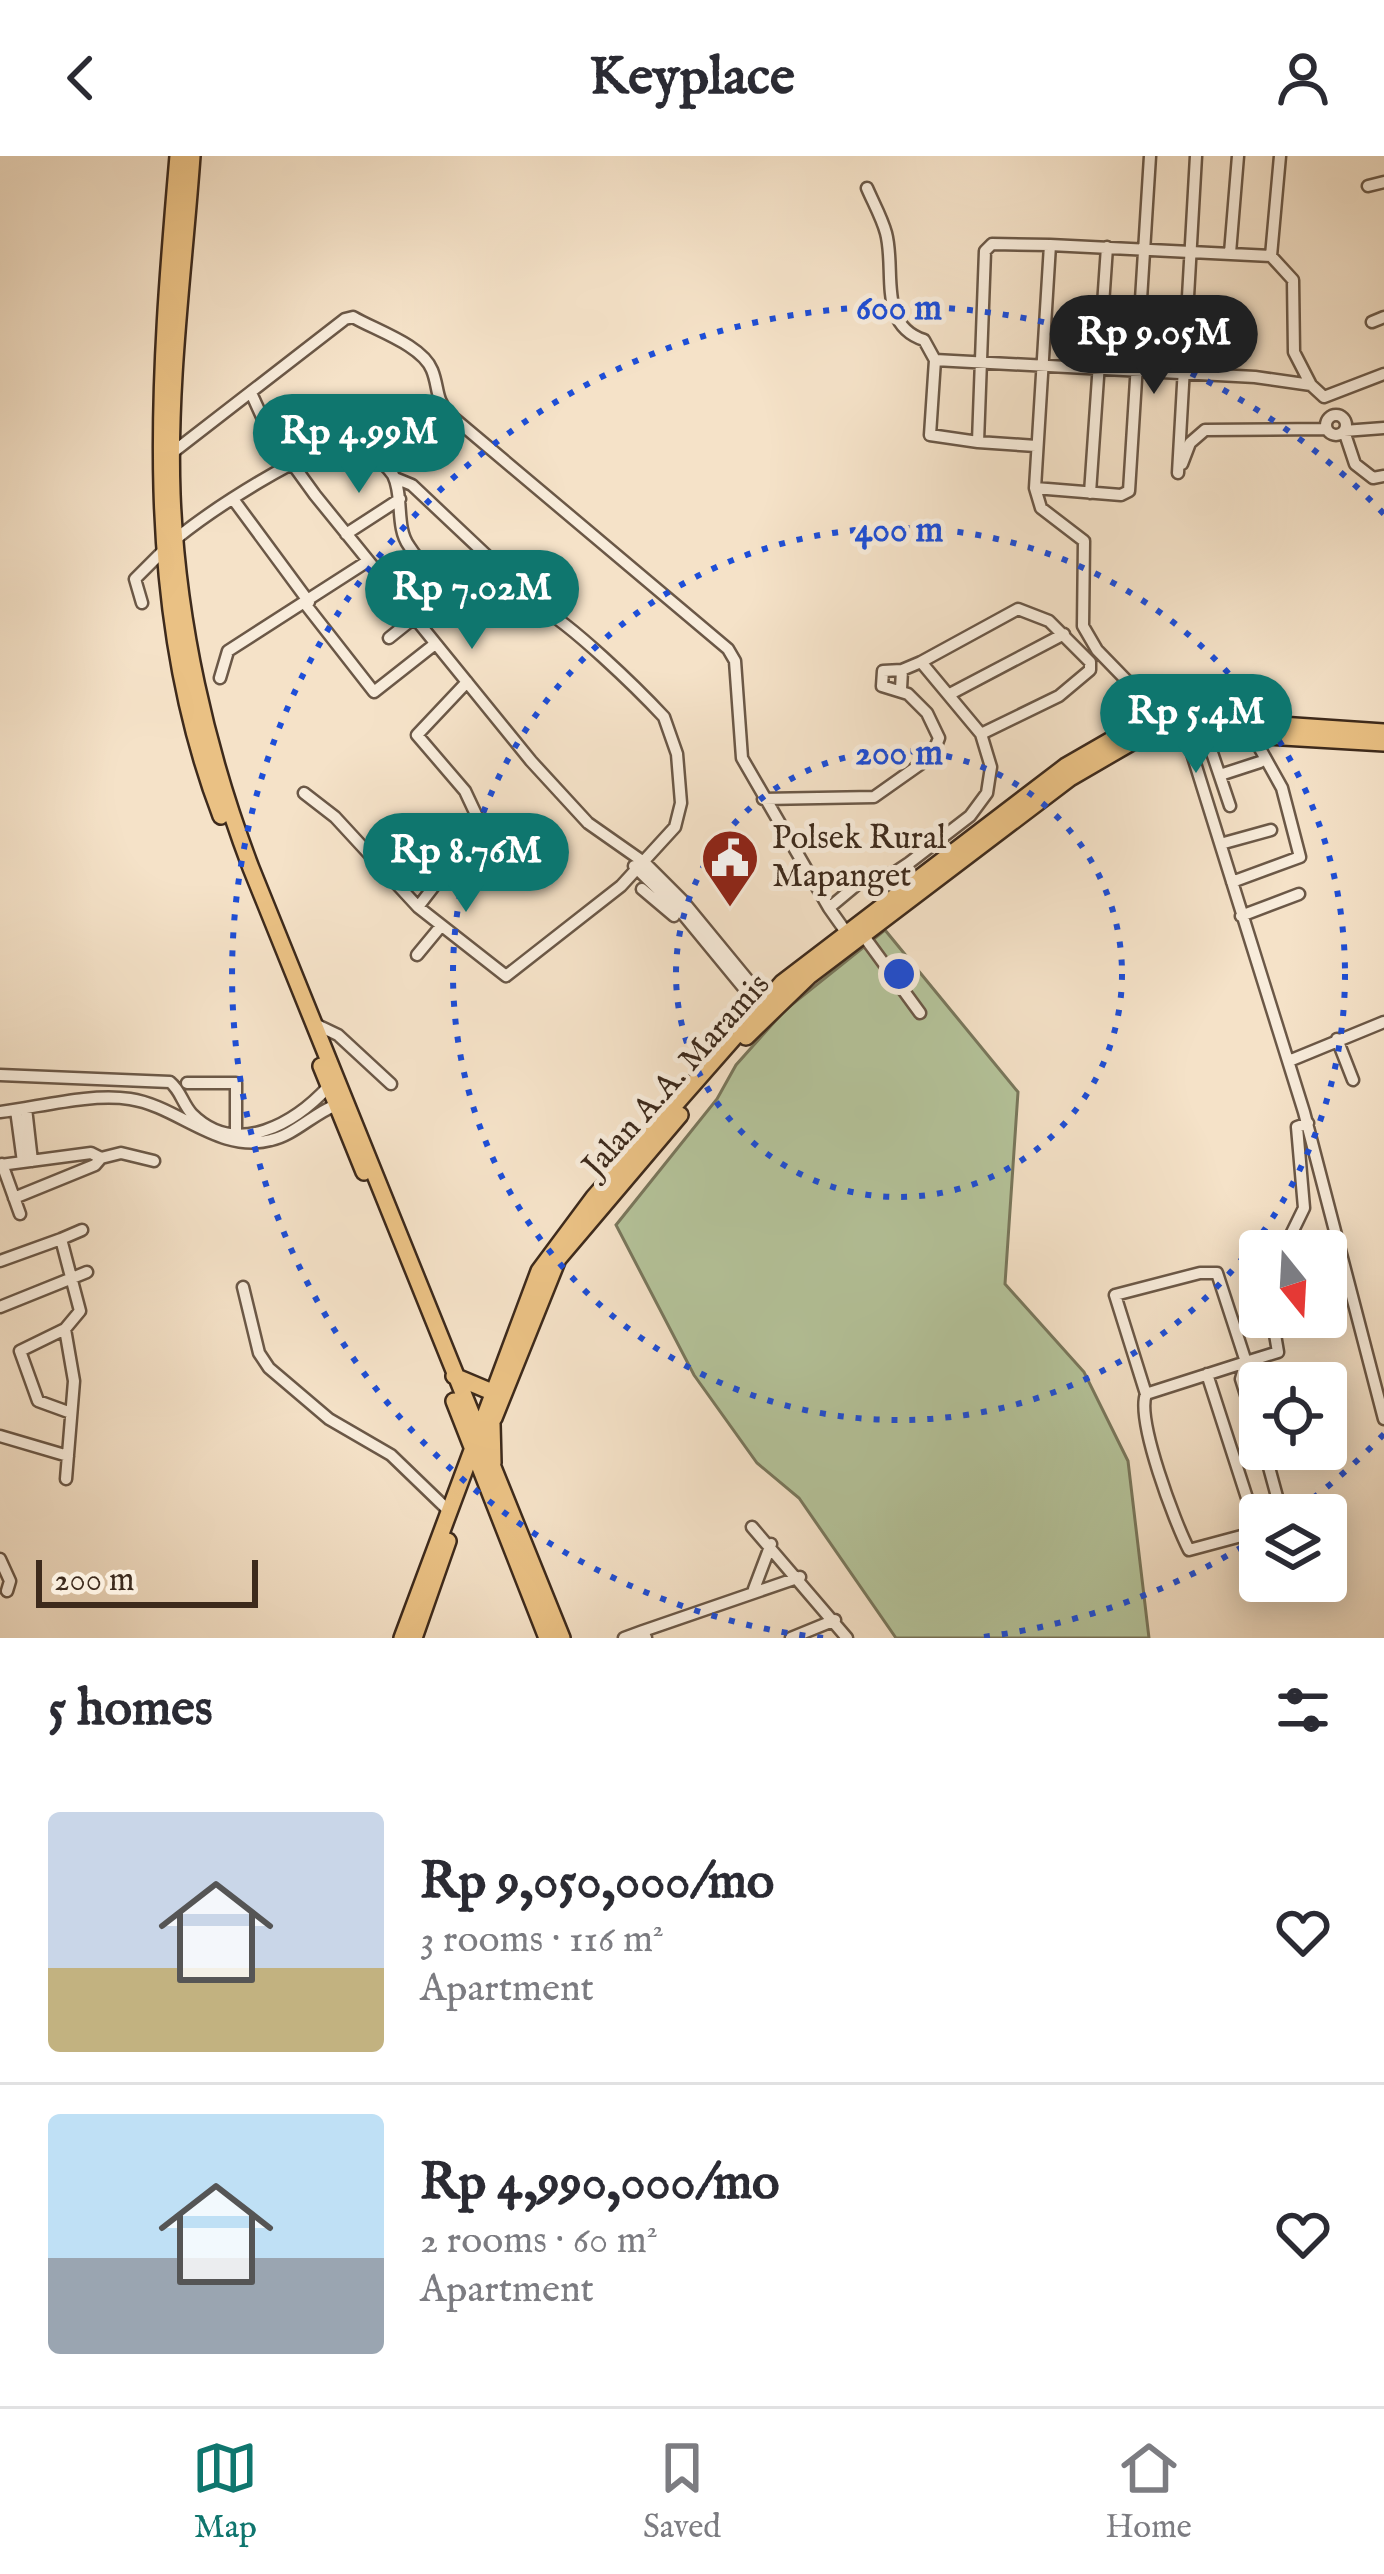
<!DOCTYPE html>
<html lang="en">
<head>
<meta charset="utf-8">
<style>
	body { margin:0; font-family:"IM FELL English",serif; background:#f2f2f3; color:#2b2b33; height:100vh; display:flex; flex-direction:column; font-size:45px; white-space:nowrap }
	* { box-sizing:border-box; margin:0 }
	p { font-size:39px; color:#7c7c81 }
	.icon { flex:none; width:66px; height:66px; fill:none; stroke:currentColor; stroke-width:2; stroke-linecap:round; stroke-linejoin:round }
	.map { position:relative; height:1482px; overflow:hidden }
	.drawer { display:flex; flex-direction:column; background:#fff; flex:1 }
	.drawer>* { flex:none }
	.needle { width:78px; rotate:162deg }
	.controls { position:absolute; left:1239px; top:1074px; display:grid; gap:24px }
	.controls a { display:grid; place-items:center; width:108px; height:108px; border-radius:12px; background:#fff; box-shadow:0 6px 30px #0003; font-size:60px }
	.scale { position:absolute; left:36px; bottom:30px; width:222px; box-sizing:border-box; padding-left:12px; border:6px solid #3d2a1c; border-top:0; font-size:33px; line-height:42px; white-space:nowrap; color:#3d2a1c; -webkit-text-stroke:9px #f8ecdb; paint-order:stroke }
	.price { position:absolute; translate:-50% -102px; padding:0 27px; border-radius:42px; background:#0f766e; color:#fff; font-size:39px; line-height:78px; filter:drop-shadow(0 3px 6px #0008) }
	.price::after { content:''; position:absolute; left:50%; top:72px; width:36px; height:27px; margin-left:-18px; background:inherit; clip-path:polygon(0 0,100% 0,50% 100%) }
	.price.current { background:#222; color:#fff }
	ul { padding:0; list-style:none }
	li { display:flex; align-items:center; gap:36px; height:300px; padding:0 48px }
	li+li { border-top:3px solid #e1e1e2 }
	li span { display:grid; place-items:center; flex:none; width:336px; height:240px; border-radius:12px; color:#555 }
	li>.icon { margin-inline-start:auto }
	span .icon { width:144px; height:144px; fill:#fffc; stroke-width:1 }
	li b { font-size:51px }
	h2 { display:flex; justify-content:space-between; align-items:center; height:144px; padding:0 48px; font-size:51px }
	header { display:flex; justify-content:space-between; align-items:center; height:156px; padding:0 48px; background:#fff; font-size:54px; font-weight:800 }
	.menu { display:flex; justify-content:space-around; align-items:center; height:168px; border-top:3px solid #e1e1e2; background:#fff; font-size:33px; color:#7c7c81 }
	.menu a { display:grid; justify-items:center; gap:6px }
	.menu .current { color:#0f766e }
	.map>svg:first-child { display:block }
	.green { fill:#b5c49b; stroke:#79775c; stroke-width:3 }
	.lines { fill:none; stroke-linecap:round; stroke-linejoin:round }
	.minor-casing { stroke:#6b5847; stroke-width:15 }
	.highway-casing { stroke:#3d2a1c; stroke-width:20 }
	.minor { stroke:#f8ecdb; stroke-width:10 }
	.highway { stroke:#eac184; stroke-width:15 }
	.ring { fill:none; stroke:#1d4ed8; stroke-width:6; stroke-dasharray:6 12 }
	.labels { text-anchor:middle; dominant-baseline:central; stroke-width:10; stroke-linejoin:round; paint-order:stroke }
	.poi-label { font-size:33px; fill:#3d2a1c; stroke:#f8ecdb; text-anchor:start }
	.street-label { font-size:33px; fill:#3d2a1c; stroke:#f8ecdb }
	.centre { fill:#1d4ed8; stroke:#f8ecdb; stroke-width:6 }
	.ring-label { font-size:36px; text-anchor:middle; font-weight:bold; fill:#1d4ed8; stroke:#f8ecdb; stroke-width:10; stroke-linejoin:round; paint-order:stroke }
</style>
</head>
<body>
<header><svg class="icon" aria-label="back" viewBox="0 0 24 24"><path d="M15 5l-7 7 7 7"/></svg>Keyplace<svg class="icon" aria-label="person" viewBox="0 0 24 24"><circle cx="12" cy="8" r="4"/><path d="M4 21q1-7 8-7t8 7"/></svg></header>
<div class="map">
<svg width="1384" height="1482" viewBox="0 0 1384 1482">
	<rect width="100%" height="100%" fill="#f5e2c8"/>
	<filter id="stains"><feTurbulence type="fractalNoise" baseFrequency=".00167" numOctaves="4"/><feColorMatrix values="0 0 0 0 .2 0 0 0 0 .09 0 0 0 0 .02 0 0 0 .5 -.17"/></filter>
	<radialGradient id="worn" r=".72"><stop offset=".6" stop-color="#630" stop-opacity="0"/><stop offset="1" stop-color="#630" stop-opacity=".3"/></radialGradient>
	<!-- green -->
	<path class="green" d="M885,774L1018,936L1005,1128L1084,1216L1128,1305L1149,1482H896L799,1342L757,1307L694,1219L616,1069L717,943L736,909L785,854Z"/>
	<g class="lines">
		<!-- minor casing -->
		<g class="minor-casing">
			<path id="minor" d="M1150,0L1129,335L1121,339L1035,332L1050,89L1271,100L1293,124L1294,196L1311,229
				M1368,30L1384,26
				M867,32C873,46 882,62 886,77C896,114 877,169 924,184L935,204
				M1230,97L1238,0
				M1271,100L1280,0
				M1372,166L1384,161
				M252,239L268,274L315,339L531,605L588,667L645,707L682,744L770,851
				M1326 269a10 10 0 1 1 20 0a10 10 0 1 1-20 0Z
				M1384,272L1344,275L1355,308L1373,322L1384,320
				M978,286L930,279L935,204L1255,221L1311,229L1324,241L1384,218
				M1036,290L978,286L985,95L992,88L1050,89
				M172,297L345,163L353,161C375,174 422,189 432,214C439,231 435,243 449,258L728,493L735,505L742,602L829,752
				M1182,308L1190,287L1205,274L1326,273
				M1178,317L1196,0
				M395,322L412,329L536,446
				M1035,332L1041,352L1084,385L1083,470L1097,494L1164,563
				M1090,337L1107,91
				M233,343L309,446
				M346,378L400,343
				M177,382C208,357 308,289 345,290C363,290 383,305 393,319C404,341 395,371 409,390C453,457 486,422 538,450C572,469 636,531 664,561L677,598L681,647L675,671L621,730L506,820L418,751L335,661L304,637
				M142,447L135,423L166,392
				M306,449L374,536L435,488
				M389,482L414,462
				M921,506L1018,453L1049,465L1090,506V514L1059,540L981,578
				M220,522L228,495L368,405
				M950,538L1064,478
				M1185,575L1304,956L1384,1263
				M1205,576L1230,650
				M1220,619L1260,606
				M763,643L874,641L932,600L939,582L927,557L908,538L882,530L883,515L902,514L901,533
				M1224,687L1271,674
				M634,710L682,757L761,853
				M1232,726L1300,701L1282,632L1253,580
				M642,733L674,760
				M418,751L481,669L465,635L417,579L467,526
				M1241,760L1299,738
				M846,776L829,752L866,721L894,717L909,707L970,660L987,637L991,611L981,578L921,506L902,514
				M863,779L920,857
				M417,799L441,770
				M315,868L338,879L391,928
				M1337,883L1353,924
				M1289,905L1384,866
				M0,919L170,926C181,935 182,947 192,958C237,1003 296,966 329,930
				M187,927H236V977
				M26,952L32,1005
				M16,954L23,1006
				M0,956C40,951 90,937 130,943C178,950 219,998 271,984C294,979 313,958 336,949
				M101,1002L121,997L154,1005
				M2,1008L20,1058
				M0,1009L91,997L101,1002L95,1009L14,1042
				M61,1083L82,1074
				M1283,1095L1304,1052L1297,971L1308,967
				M0,1105L61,1083L80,1155L65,1173L20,1195L38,1245L71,1257
				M243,1131L259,1197L269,1212L329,1263L391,1299L449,1355
				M0,1151L87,1116
				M65,1173L74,1225L66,1323
				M1246,1206L1146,1238L1115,1139L1200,1117H1217L1246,1206L1278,1196L1272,1161
				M1246,1206L1241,1223L1260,1283
				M1207,1218L1258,1376
				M1146,1238C1136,1264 1175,1367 1189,1394L1260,1375
				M0,1280L68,1300
				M1264,1293L1282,1359
				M752,1371L847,1482
				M0,1403L10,1425L7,1435
				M754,1433L771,1388
				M643,1475L800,1421
				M624,1482L643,1475L646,1482
				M791,1482L835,1464"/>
		</g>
		<!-- highway casing -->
		<g class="highway-casing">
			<path id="highway" d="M178,0C159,220 140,449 221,660
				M192,0C184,112 168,226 172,338C177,465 206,594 251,712L562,1482
				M746,881L809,820L1070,622L1132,586L1185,575L1384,587
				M321,910L364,1016
				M454,1220L492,1236
				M454,1245L547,1482
				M494,1262L558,1103L680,959
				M492,1268L493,1307
				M402,1482L539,1115L594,1041L782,827L1066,610L1139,568L1192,563L1384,576
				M414,1482L448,1385"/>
		</g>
		<!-- minor -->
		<use href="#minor" class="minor"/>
		<!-- highway -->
		<use href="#highway" class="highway"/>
	</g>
	<!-- distance rings -->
	<g class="ring">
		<circle cx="899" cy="818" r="223"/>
		<circle cx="899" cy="818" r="446"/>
		<path d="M1384 1278A668 668 0 0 1 1292 1358M1258 1381A668 668 0 0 1 975 1482M823 1482A668 668 0 1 1 1384 358"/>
	</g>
	<!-- icons -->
	<defs>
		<g id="civic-pin" transform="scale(3)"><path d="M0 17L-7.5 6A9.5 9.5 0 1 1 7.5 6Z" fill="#8f2418" stroke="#f8ecdb"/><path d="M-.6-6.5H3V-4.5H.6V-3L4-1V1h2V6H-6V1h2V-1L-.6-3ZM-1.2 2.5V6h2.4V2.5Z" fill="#fff"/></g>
	</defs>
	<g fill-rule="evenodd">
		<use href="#civic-pin" x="730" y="702"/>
	</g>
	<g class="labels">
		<!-- poi labels -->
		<g class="poi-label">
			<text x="772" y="683">Polsek Rural<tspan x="772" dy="38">Mapanget</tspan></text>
		</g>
		<!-- street labels -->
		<g class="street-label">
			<text transform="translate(677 920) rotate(-48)">Jalan A.A. Maramis</text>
		</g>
	</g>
	<circle cx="899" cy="818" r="18" class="centre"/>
	<g class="ring-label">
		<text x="899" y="163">600 m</text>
		<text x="899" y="385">400 m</text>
		<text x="899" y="608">200 m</text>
	</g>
	<rect width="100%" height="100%" filter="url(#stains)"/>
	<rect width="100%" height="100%" fill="url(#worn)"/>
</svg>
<div class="controls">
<a><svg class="needle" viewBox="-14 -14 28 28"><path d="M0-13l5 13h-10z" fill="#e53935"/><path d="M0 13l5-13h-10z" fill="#7c7c81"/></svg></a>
<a><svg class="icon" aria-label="locate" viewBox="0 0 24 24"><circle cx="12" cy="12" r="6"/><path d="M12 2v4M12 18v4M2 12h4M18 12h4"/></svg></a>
<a><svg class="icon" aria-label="layers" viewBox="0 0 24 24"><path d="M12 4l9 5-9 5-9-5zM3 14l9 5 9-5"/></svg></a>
</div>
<div class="scale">200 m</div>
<b class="price current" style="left:1154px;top:241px">Rp 9.05M</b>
<b class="price" style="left:359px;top:340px">Rp 4.99M</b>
<b class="price" style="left:472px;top:496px">Rp 7.02M</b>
<b class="price" style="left:1196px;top:620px">Rp 5.4M</b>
<b class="price" style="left:466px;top:759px">Rp 8.76M</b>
</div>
<section class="drawer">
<h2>5 homes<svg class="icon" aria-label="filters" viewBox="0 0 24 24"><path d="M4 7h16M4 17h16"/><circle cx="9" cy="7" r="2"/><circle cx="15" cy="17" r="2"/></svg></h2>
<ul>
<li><span style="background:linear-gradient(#c9d6e8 65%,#c2b280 0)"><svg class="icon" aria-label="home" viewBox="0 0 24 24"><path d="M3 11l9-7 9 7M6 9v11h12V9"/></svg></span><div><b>Rp 9,050,000/mo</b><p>3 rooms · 116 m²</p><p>Apartment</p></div><svg class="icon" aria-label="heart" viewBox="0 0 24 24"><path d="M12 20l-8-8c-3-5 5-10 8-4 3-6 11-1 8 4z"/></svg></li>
<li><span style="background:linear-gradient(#bfe0f5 60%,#9aa5b1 0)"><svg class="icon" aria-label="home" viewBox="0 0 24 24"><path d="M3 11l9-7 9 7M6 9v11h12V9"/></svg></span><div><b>Rp 4,990,000/mo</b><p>2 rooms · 60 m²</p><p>Apartment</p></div><svg class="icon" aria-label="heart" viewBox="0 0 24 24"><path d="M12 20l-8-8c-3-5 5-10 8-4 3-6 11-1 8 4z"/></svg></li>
</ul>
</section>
<nav class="menu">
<a class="current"><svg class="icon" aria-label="map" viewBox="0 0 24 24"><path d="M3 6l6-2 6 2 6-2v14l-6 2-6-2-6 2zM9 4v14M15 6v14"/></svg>Map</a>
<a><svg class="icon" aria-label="saved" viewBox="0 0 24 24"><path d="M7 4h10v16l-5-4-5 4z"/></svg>Saved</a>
<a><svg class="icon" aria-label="home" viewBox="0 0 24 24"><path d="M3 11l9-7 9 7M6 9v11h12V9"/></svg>Home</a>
</nav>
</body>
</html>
